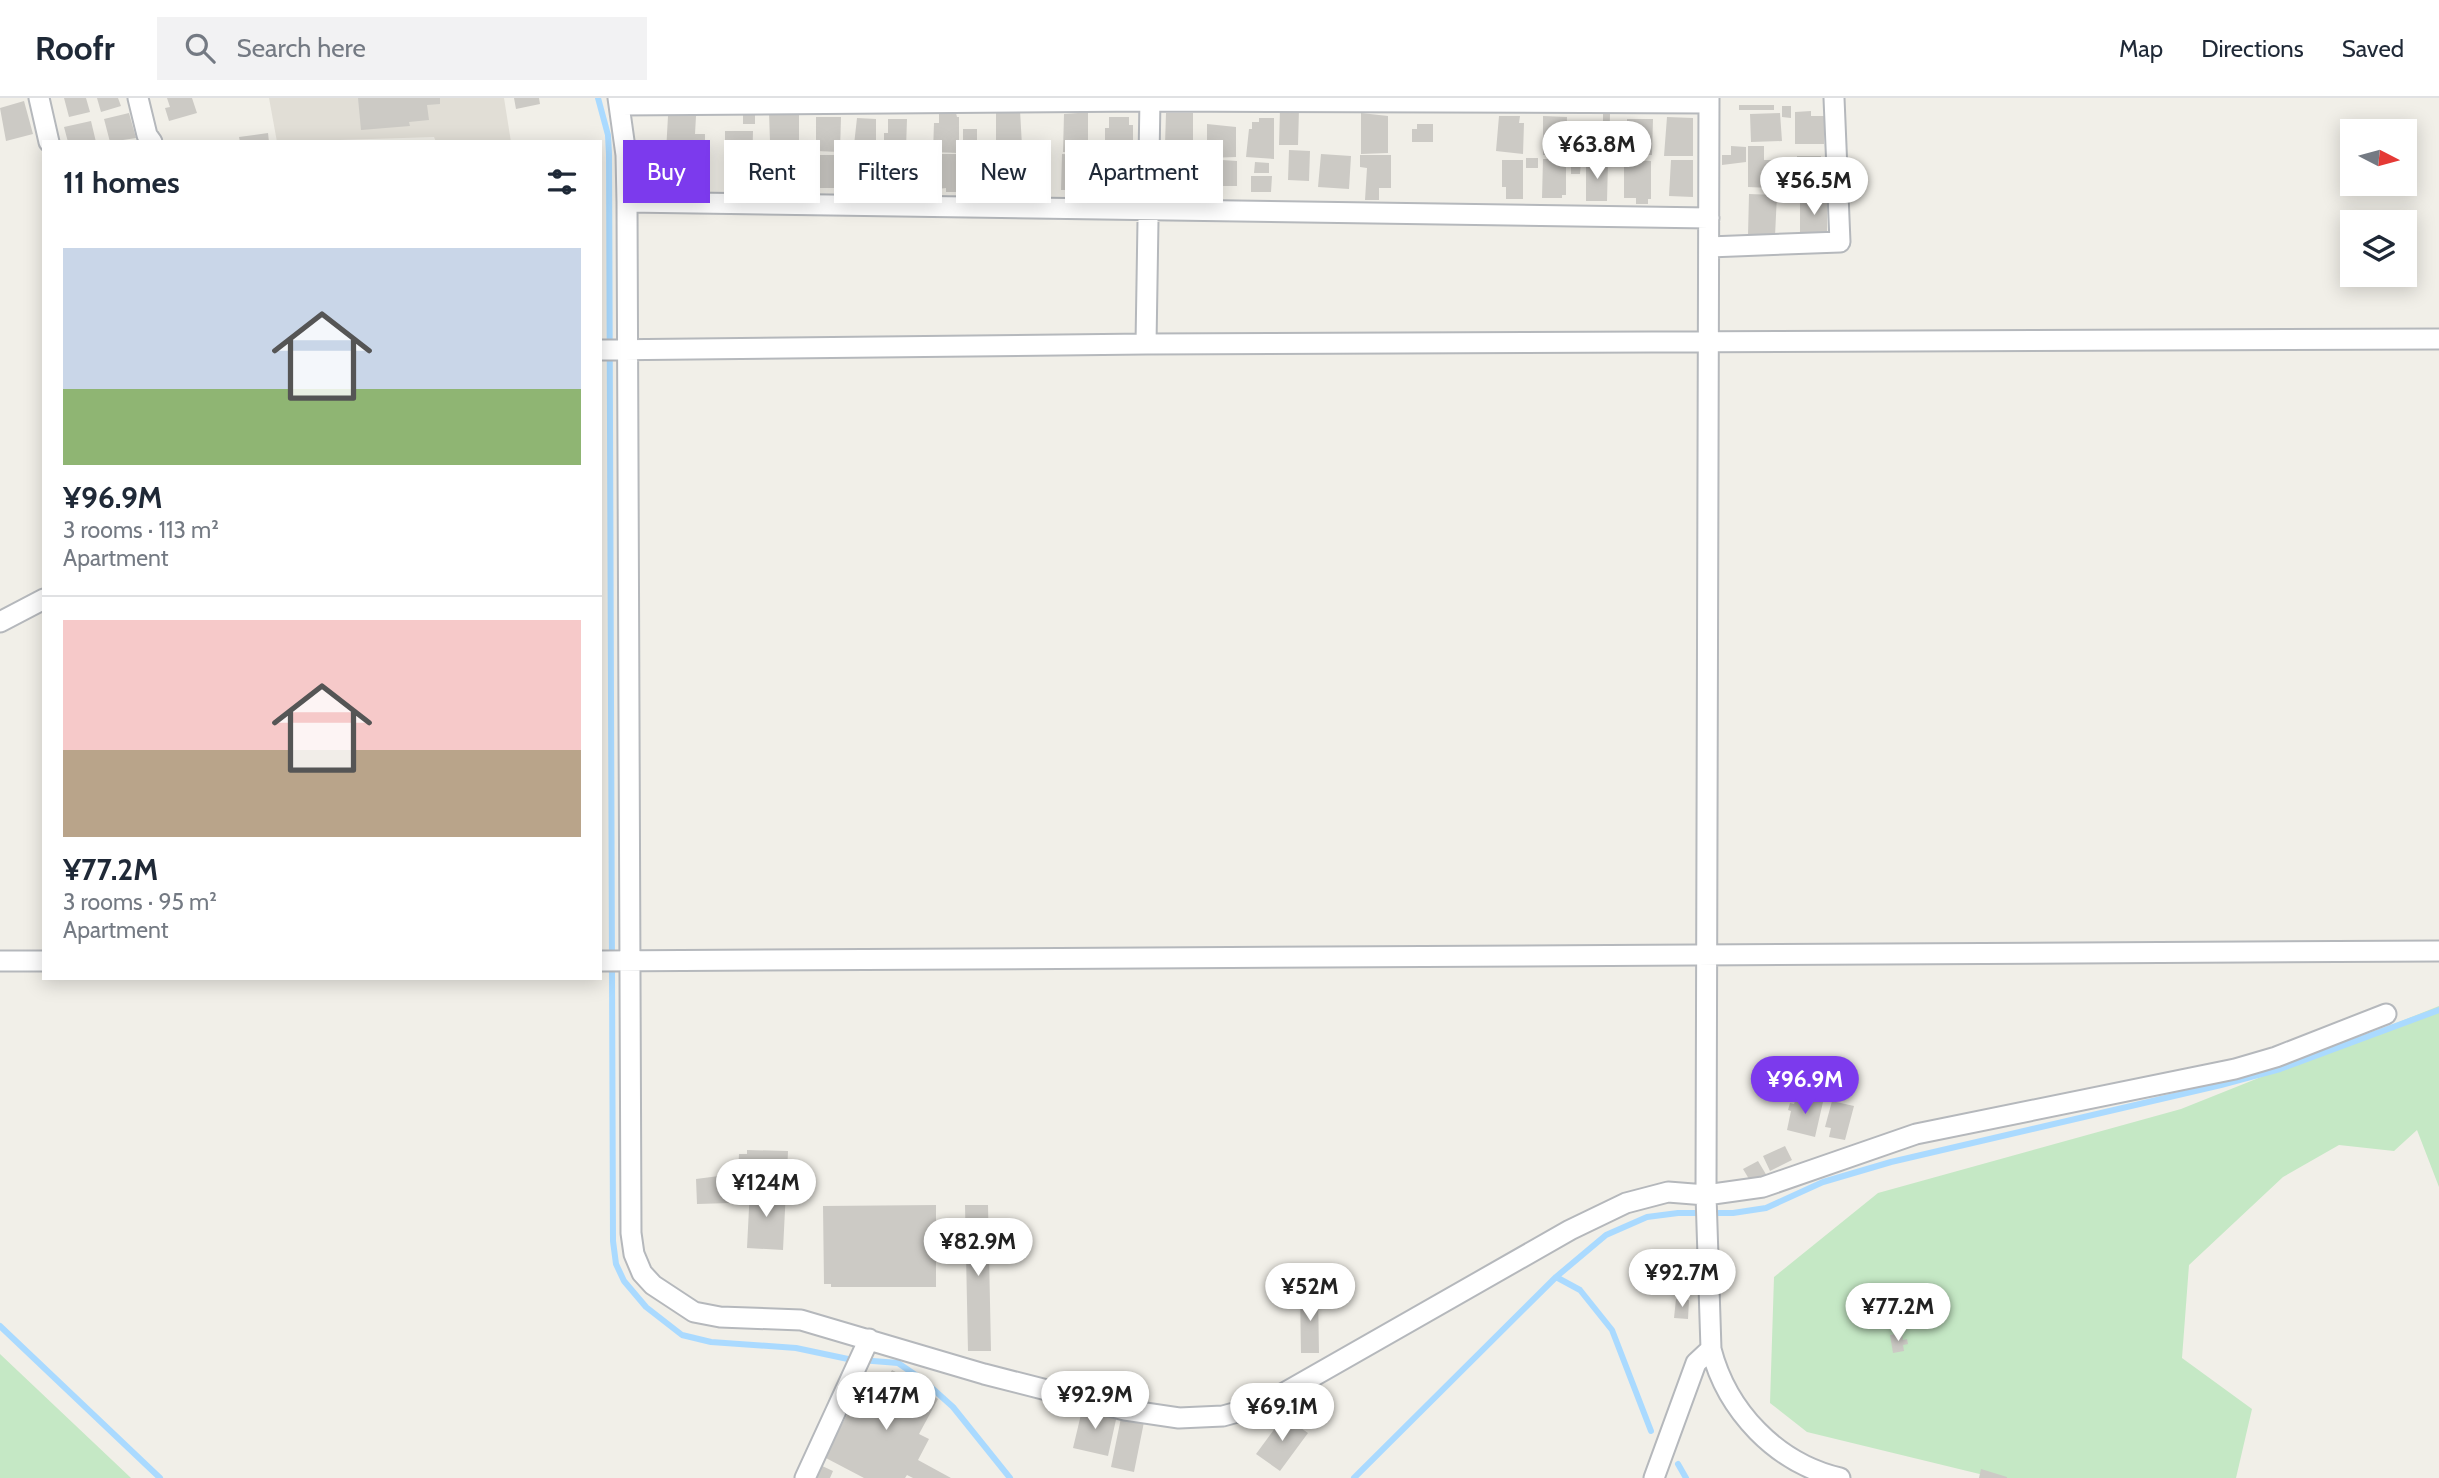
<!DOCTYPE html>
<html lang="en">
<head>
<meta charset="utf-8">
<style>
	body { margin:0; font-family:Cabin,sans-serif; background:#f2f2f3; color:#1f2937; height:100vh; display:flex; flex-direction:column; font-size:26px; white-space:nowrap }
	* { box-sizing:border-box; margin:0 }
	p { font-size:23px; color:#747a83 }
	.icon { flex:none; width:38px; height:38px; fill:none; stroke:currentColor; stroke-width:2; stroke-linecap:round; stroke-linejoin:round }
	.map { position:relative; flex:1; overflow:hidden }
	.details { position:absolute; left:42px; top:42px; width:560px; height:840px; display:flex; flex-direction:column; background:#fff; border-radius:0px; box-shadow:0 4px 18px #0003 }
	.details>* { flex:none }
	.top-card { position:absolute; left:623px; top:42px; width:665px; height:63px; display:flex; gap:14px }
	.needle { width:46px; rotate:96deg }
	.tools { position:absolute; left:2340px; top:21px; display:grid; gap:14px }
	.tools a { display:grid; place-items:center; width:77px; height:77px; border-radius:0px; background:#fff; box-shadow:0 4px 18px #0003; font-size:35px }
	.price { position:absolute; translate:-50% -60px; padding:0 16px; border-radius:24px; background:#fff; color:#222; font-size:23px; line-height:46px; filter:drop-shadow(0 2px 4px #0008) }
	.price::after { content:''; position:absolute; left:50%; top:42px; width:21px; height:16px; margin-left:-10px; background:inherit; clip-path:polygon(0 0,100% 0,50% 100%) }
	.price.on { background:#7c3aed; color:#fff }
	ul { padding:0; list-style:none }
	li { display:grid; align-content:center; gap:14px; height:371px; padding:0 21px }
	li+li { border-top:2px solid #e0e1e3 }
	li span { display:grid; place-items:center; height:217px; border-radius:0px; color:#555 }
	li>.icon { margin-inline-start:auto }
	span .icon { width:126px; height:126px; fill:#fffc; stroke-width:1 }
	li b { font-size:30px }
	h2 { display:flex; justify-content:space-between; align-items:center; height:84px; padding:0 21px; font-size:30px }
	.tag { padding:0 24px; border-radius:0px; background:#fff; box-shadow:0 4px 18px #0003; font-size:24px; line-height:63px }
	.tag.on { background:#7c3aed; color:#fff }
	header { display:flex; align-items:center; gap:42px; box-sizing:border-box; height:98px; padding:0 35px; background:#fff; border-bottom:2px solid #e0e1e3 }
	header strong { font-size:33px }
	nav { display:flex; gap:38px; margin-inline-start:auto; font-size:24px }
	.search { width:490px; height:63px; background:#f2f2f3; display:flex; align-items:center; gap:18px; box-sizing:border-box; padding:0 24px; border-radius:0px; color:#747a83; font-size:26px }
	.map>svg:first-child { display:block }
	.education { fill:#e1ded6 }
	.green { fill:#c5e8c5 }
	.lines { fill:none; stroke-linecap:round; stroke-linejoin:round }
	.stream { stroke:#aadaff; stroke-width:6 }
	.building { fill:#cccac5 }
	.minor-casing { stroke:#b5b8bc; stroke-width:23 }
	.minor { stroke:#fff; stroke-width:19 }
</style>
</head>
<body>
<header>
<strong>Roofr</strong>
<div class="search"><svg class="icon" aria-label="search" viewBox="0 0 24 24"><circle cx="10" cy="10" r="6"/><path d="M15 15l6 6"/></svg>Search here</div>
<nav><a>Map</a><a>Directions</a><a>Saved</a></nav>
</header>
<div class="map">
<svg width="2439" height="1380" viewBox="0 0 2439 1380">
	<rect width="100%" height="100%" fill="#f1efe8"/>
	<!-- education -->
	<path class="education" d="M269,0H504L511,44H436L434,39L277,44Z"/>
	<!-- green -->
	<path class="green" d="M2439,908V1089L2417,1032L2394,1053L2339,1047L2283,1079L2189,1167L2182,1260L2252,1311L2236,1380H1996L1807,1334L1770,1305L1774,1179L1878,1095L2181,1011Z
		M0,1256L131,1380H0Z"/>
	<g class="lines">
		<!-- stream -->
		<path class="stream" d="M598,0L608,37L609,56L613,1143L616,1166L624,1183L646,1209L682,1237L711,1244L796,1250L848,1261L898,1265L923,1282L953,1309L1010,1380
			M1556,1179L1606,1137L1647,1119L1678,1115H1733L1766,1110L1823,1084L1891,1064L2221,987L2280,971L2439,912
			M0,1228L160,1380
			M1678,1366L1686,1380
			M1354,1380L1556,1179L1580,1192L1612,1232L1651,1333"/>
	</g>
	<!-- building -->
	<path class="building" d="M64,0H86L90,14L69,19Z
		M97,0H118L121,8L101,14Z
		M167,0H192L197,15L169,23L165,10L170,9Z
		M358,0H440V6L427,7L429,22L409,24L410,28L361,32Z
		M514,0H539L540,6L516,11Z
		M24,3L33,36L6,43L0,10Z
		M1739,7H1774V12H1739Z
		M1782,8H1791V20L1782,19Z
		M1280,11H1299L1298,47H1279Z
		M996,12H1020L1022,48H996Z
		M1078,12H1088V54H1063L1064,16L1078,15Z
		M743,13L755,14V26H743Z
		M1811,13V18H1824V46H1795V14Z
		M769,14H799V44H770Z
		M129,15L136,40L110,44L104,21Z
		M939,15H956L957,19H959V55L933,54L934,25H939Z
		M1166,15H1193V58H1173V47H1165Z
		M1361,15L1388,18V55L1361,56Z
		M1780,15L1782,43L1751,44L1750,16Z
		M1603,16H1610L1609,58H1582L1583,23H1603Z
		M668,18H696L695,36H705V54H666Z
		M1499,18H1520L1519,25H1524L1523,56L1496,53Z
		M1543,18L1567,19L1566,57H1543Z
		M816,19H841L840,54L816,53Z
		M1109,19H1129V27H1133V54H1105V30H1109Z
		M1667,19L1693,20V58H1664Z
		M857,20L876,21V51H857V47H854Z
		M1259,20H1274V61L1246,59L1249,31H1252V24H1259Z
		M888,21H907L906,51H887L888,46H884V35H888Z
		M1627,21H1653L1652,57H1627Z
		M91,23L96,44H68L64,29Z
		M1207,26L1236,29V59L1207,60Z
		M1417,26H1433V44H1412V31H1417Z
		M963,31H977V48H963Z
		M725,33H753L752,74H729V67H725Z
		M268,35L269,44H240L239,39Z
		M1731,48L1746,49V64L1722,67V57H1731Z
		M1748,48H1764V62H1772L1771,90L1748,89Z
		M995,50H1023V92H994Z
		M1289,52L1310,53L1309,83L1288,82Z
		M771,54H799L800,89L772,90Z
		M935,56H958L959,94H946V90L937,91L934,78L930,77V59H935Z
		M1062,56L1087,57V92H1061Z
		M1321,56L1351,58L1349,91L1318,89Z
		M820,57H842V90H820Z
		M857,57H876V88H857L854,61H858Z
		M1360,57H1391V90H1379V102H1365L1367,70L1360,69Z
		M888,58H906L907,87H888V73H884V62H888Z
		M1797,58H1821L1824,90L1797,89V87H1792V69H1797Z
		M1103,60V70H1090V61Z
		M1526,60H1538V70H1526Z
		M1175,61H1195L1196,64H1204L1207,97L1179,98V90H1175Z
		M1543,61H1566V97H1562V100H1542Z
		M1108,62H1134V97H1108Z
		M1222,62L1237,63V88H1221V78L1209,75V65Z
		M1502,62H1523V101H1506V89H1502Z
		M1624,62L1651,63V101H1648V106H1636V100H1624Z
		M1671,62H1693V99L1669,98Z
		M1255,64L1269,65V75H1254Z
		M1571,64H1581L1580,76H1571Z
		M1586,64H1608L1607,103H1586Z
		M1251,78H1272L1271,94H1251Z
		M1749,96L1777,97L1775,138L1748,137Z
		M1827,102V136H1800V103Z
		M1797,998L1823,1004L1815,1039L1787,1032L1791,1013L1788,1012L1790,1005L1794,1006Z
		M1832,1003L1854,1008L1845,1042L1829,1039L1831,1030L1825,1029Z
		M1785,1048L1792,1062L1770,1073L1763,1058Z
		M747,1052L788,1053L787,1077L738,1075L739,1056H747Z
		M1758,1063L1767,1078L1752,1086L1743,1071Z
		M719,1078H731V1082H738V1098H735V1102H731V1105L697,1106L696,1081Z
		M750,1090L786,1092L783,1152L747,1150Z
		M936,1107V1189H831V1186H824L823,1108Z
		M965,1107H988L991,1253H968Z
		M1300,1195H1318L1319,1255H1301Z
		M1676,1201L1689,1202L1688,1221L1674,1220Z
		M1902,1235L1903,1242L1907,1241L1908,1246L1903,1247L1904,1253L1893,1255L1890,1237Z
		M892,1272L905,1279L903,1282L938,1301L919,1336L929,1341L918,1362L951,1380H913L907,1377L905,1380H864L824,1359L865,1284L881,1292Z
		M1083,1308L1117,1317L1108,1358L1073,1350Z
		M1122,1315L1145,1319L1134,1374L1111,1369Z
		M1284,1318L1308,1335L1280,1373L1256,1356Z
		M820,1367L833,1373L830,1380H814Z
		M1981,1371L2007,1379V1380H1979Z"/>
	<g class="lines">
		<!-- minor casing -->
		<g class="minor-casing">
			<path id="minor" d="M39,0L49,44
				M138,0L147,37L152,44
				M618,0L626,57L627,104L631,1135L634,1156L642,1175L653,1187L694,1214L720,1219L801,1222L984,1276L1125,1312L1179,1320L1223,1318L1263,1307L1570,1132L1626,1105L1668,1094L1706,1097L1763,1089L1916,1036L2235,971L2276,959L2386,916
				M1709,0L1706,1097L1711,1251C1727,1313 1776,1365 1840,1380
				M620,7L1150,3L1709,5
				M627,104L1709,120
				M1709,149L1840,144L1834,0
				M1146,246L1150,0
				M600,252L1146,246L2439,241
				M0,524L44,501
				M0,863H44
				M600,863L2439,853
				M805,1380L869,1241
				M1654,1380L1696,1265L1711,1251"/>
		</g>
		<!-- minor -->
		<use href="#minor" class="minor"/>
	</g>
</svg>
<div class="tools">
<a><svg class="needle" viewBox="-14 -14 28 28"><path d="M0-13l5 13h-10z" fill="#e53935"/><path d="M0 13l5-13h-10z" fill="#747a83"/></svg></a>
<a><svg class="icon" aria-label="layers" viewBox="0 0 24 24"><path d="M12 4l9 5-9 5-9-5zM3 14l9 5 9-5"/></svg></a>
</div>
<b class="price" style="left:1597px;top:83px">¥63.8M</b>
<b class="price" style="left:1814px;top:119px">¥56.5M</b>
<b class="price on" style="left:1805px;top:1018px">¥96.9M</b>
<b class="price" style="left:766px;top:1121px">¥124M</b>
<b class="price" style="left:978px;top:1180px">¥82.9M</b>
<b class="price" style="left:1682px;top:1211px">¥92.7M</b>
<b class="price" style="left:1310px;top:1225px">¥52M</b>
<b class="price" style="left:1898px;top:1245px">¥77.2M</b>
<b class="price" style="left:1095px;top:1333px">¥92.9M</b>
<b class="price" style="left:886px;top:1334px">¥147M</b>
<b class="price" style="left:1282px;top:1345px">¥69.1M</b>
<div class="top-card">
<a class="tag on">Buy</a>
<a class="tag">Rent</a>
<a class="tag">Filters</a>
<a class="tag">New</a>
<a class="tag">Apartment</a>
</div>
<section class="details">
<h2>11 homes<svg class="icon" aria-label="filters" viewBox="0 0 24 24"><path d="M4 7h16M4 17h16"/><circle cx="9" cy="7" r="2"/><circle cx="15" cy="17" r="2"/></svg></h2>
<ul>
<li><span style="background:linear-gradient(#c9d6e8 65%,#8fb573 0)"><svg class="icon" aria-label="home" viewBox="0 0 24 24"><path d="M3 11l9-7 9 7M6 9v11h12V9"/></svg></span><div><b>¥96.9M</b><p>3 rooms · 113 m²</p><p>Apartment</p></div></li>
<li><span style="background:linear-gradient(#f6c9c9 60%,#b9a48a 0)"><svg class="icon" aria-label="home" viewBox="0 0 24 24"><path d="M3 11l9-7 9 7M6 9v11h12V9"/></svg></span><div><b>¥77.2M</b><p>3 rooms · 95 m²</p><p>Apartment</p></div></li>
</ul>
</section>
</div>
</body>
</html>
